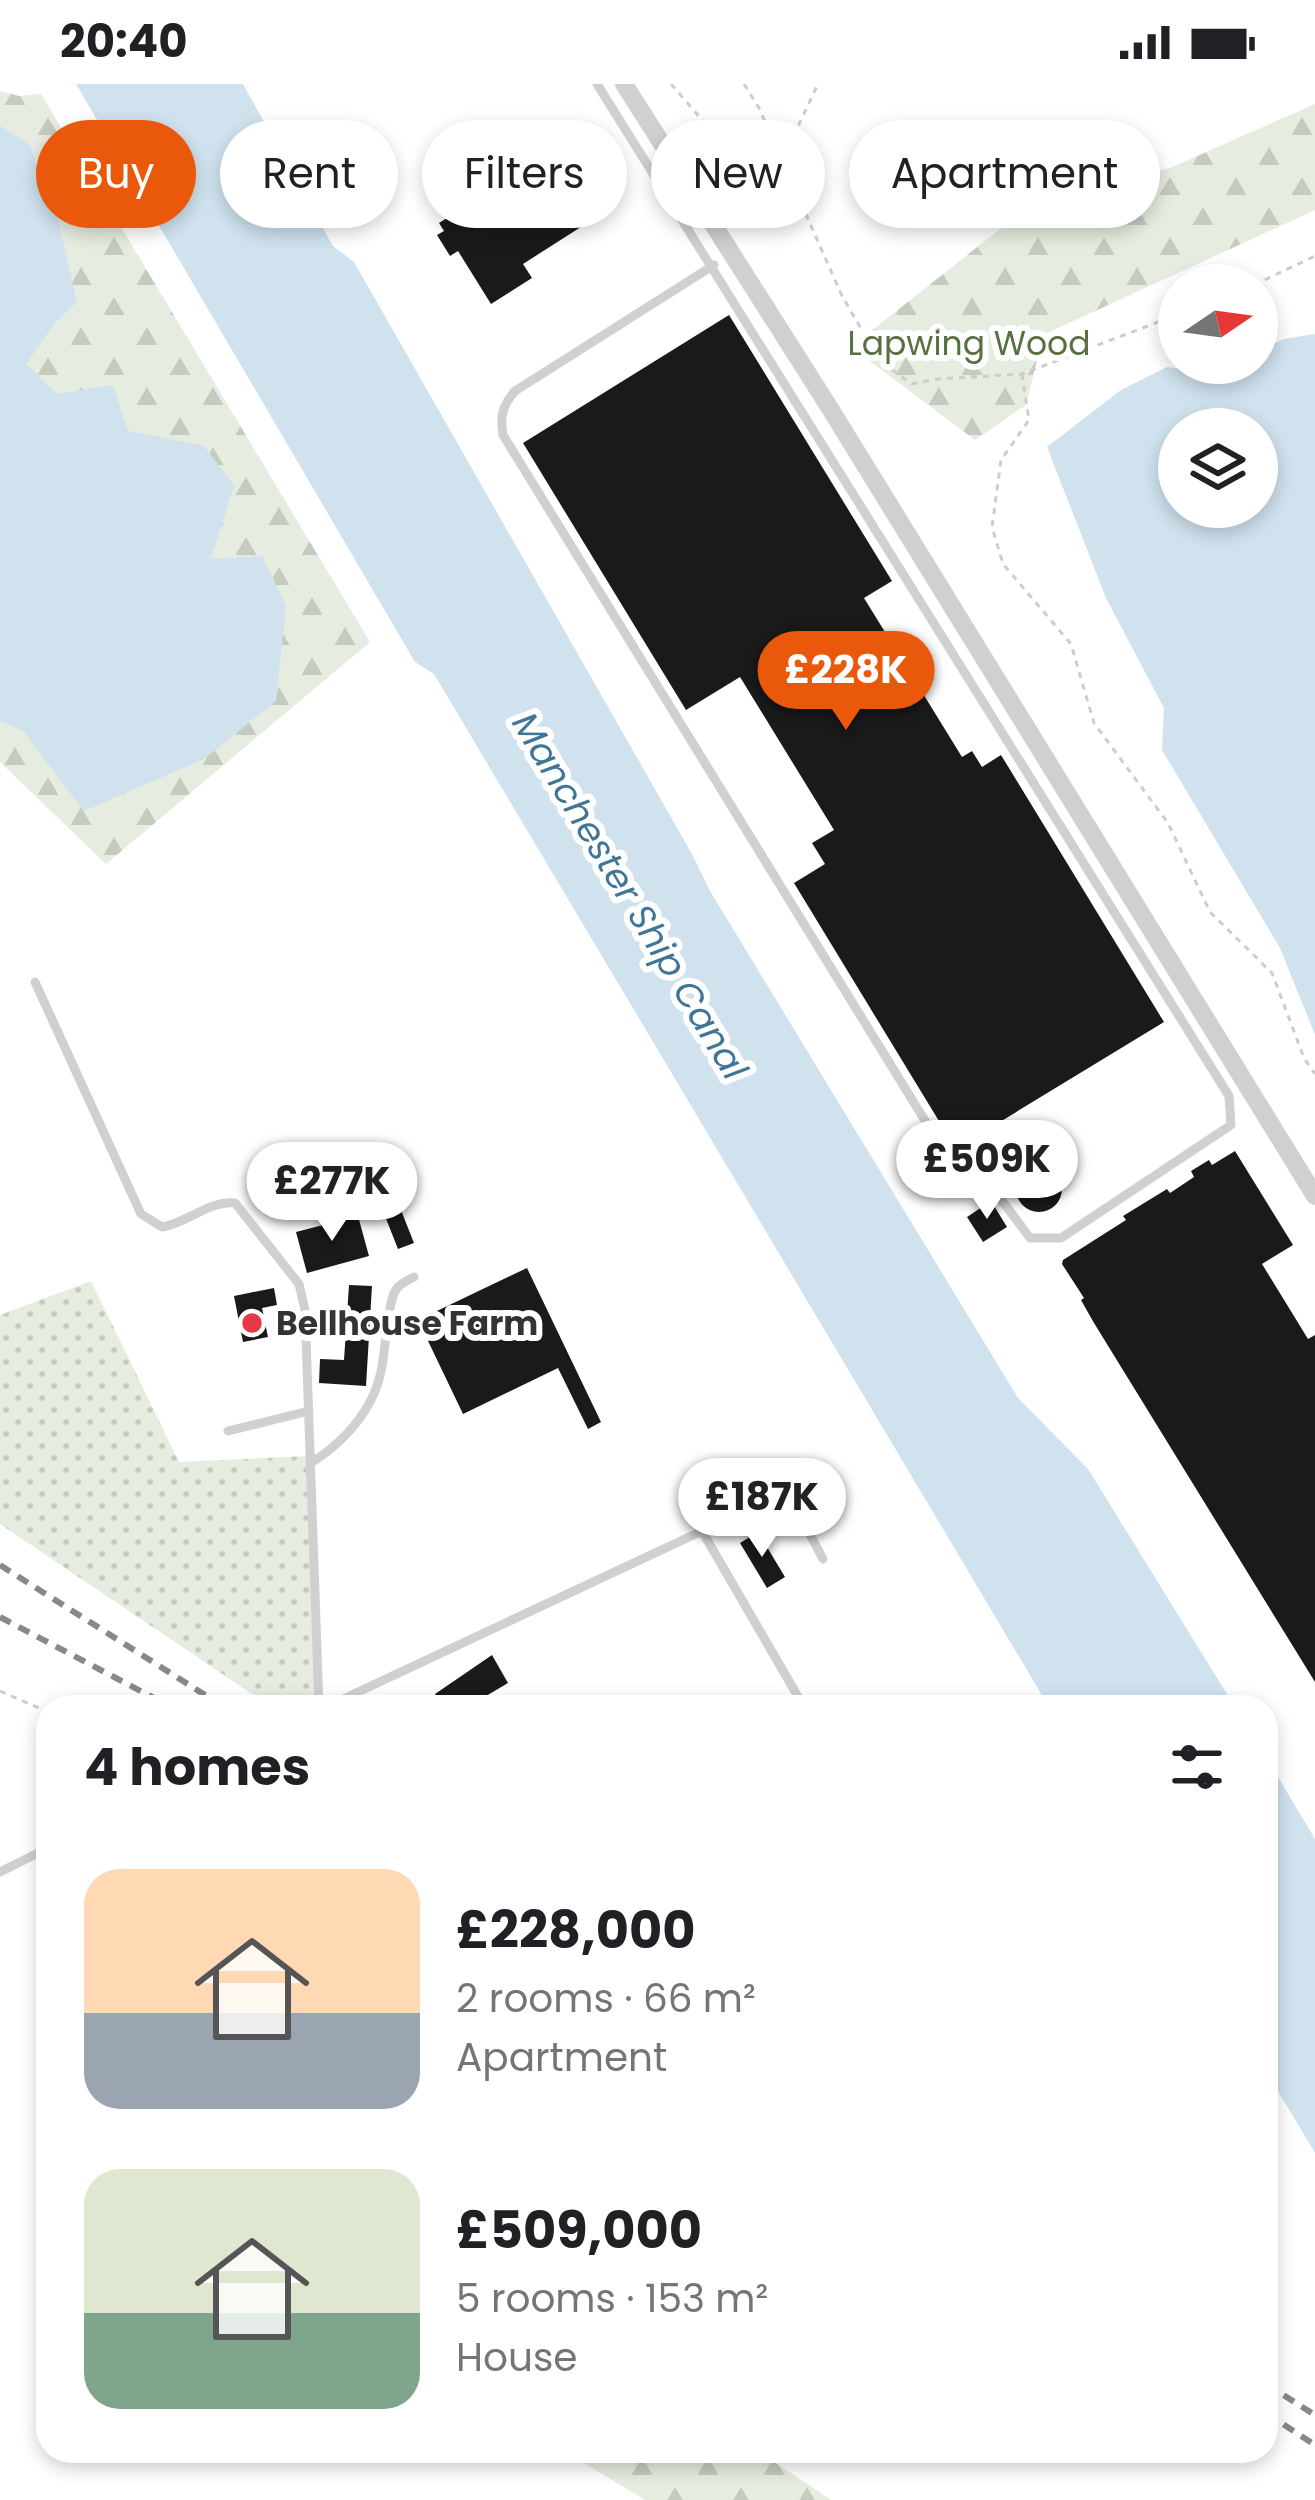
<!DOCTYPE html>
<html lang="en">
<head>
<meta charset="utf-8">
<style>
	body { margin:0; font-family:Poppins,sans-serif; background:#f6f6f6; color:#202124; height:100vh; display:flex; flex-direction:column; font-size:45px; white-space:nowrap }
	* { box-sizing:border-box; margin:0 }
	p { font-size:39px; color:#757577 }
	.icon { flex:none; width:66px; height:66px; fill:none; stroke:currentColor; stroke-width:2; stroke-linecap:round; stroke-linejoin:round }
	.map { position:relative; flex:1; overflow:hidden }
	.sheet { position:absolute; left:36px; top:1611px; width:1242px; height:768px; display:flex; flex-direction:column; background:#fff; border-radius:36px; box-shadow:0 6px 18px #0003 }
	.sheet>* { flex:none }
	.guide { position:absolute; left:36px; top:36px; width:1245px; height:108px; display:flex; gap:24px }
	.needle { width:78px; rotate:77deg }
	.fabs { position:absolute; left:1158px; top:180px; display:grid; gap:24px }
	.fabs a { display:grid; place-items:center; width:120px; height:120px; border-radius:50%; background:#fff; box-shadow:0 6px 18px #0003; font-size:60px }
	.price { position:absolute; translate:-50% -102px; padding:0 27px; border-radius:42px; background:#fff; color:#222; font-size:39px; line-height:78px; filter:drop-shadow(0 3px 6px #0008) }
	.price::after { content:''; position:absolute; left:50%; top:72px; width:36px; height:27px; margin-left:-18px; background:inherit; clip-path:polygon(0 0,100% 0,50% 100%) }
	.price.active { background:#ea580c; color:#fff }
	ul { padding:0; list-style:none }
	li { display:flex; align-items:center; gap:36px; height:300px; padding:0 48px }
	li span { display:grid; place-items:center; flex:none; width:336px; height:240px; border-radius:36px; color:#555 }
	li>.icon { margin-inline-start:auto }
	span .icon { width:144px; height:144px; fill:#fffc; stroke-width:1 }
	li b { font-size:51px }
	h2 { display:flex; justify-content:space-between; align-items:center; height:144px; padding:0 48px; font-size:51px }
	.pill { padding:0 42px; border-radius:54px; background:#fff; box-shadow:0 6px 18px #0003; font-size:42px; line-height:108px }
	.pill.active { background:#ea580c; color:#fff }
	.status { display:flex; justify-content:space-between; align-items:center; height:84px; padding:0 60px; background:#fff; direction:ltr }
	.status svg { height:33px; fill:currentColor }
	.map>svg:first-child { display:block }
	.grass { fill:url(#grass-dots) }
	.forest { fill:url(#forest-firs) }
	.water { fill:#cfe2ee; fill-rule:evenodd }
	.building { fill:#1a1a1a }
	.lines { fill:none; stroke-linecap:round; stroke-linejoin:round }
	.path { stroke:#cdcdcd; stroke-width:3; stroke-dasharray:6 6; stroke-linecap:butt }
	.service { stroke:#d0d0d0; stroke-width:9 }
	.minor { stroke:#d0d0d0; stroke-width:18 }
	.rail { stroke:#888; stroke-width:6; stroke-dasharray:12 9; stroke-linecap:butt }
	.poi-dot { fill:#e63946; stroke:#fff; stroke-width:4.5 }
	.labels { text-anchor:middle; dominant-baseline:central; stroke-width:12; stroke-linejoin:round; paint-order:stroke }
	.park-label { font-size:33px; fill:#56703f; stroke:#fff }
	.poi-label { font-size:33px; font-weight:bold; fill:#333; stroke:#fff; text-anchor:start }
	.water-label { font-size:36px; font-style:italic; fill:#3f7597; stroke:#fff }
</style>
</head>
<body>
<div class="status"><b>20:40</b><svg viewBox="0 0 49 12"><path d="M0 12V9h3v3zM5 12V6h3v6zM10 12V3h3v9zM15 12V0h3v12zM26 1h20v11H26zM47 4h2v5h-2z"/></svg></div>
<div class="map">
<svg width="1315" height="2416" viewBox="0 0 1315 2416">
	<defs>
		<pattern id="grass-dots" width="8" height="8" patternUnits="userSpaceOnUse" patternTransform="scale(3)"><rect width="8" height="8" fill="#e6ecdf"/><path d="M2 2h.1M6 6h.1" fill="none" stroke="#c6cbc0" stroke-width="1.8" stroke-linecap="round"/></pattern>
		<pattern id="forest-firs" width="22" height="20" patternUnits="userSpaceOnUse" patternTransform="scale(3)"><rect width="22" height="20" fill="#e6ecdf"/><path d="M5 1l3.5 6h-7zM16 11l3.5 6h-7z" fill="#c6cbc0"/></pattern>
	</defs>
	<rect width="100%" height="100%" fill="#fff"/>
	<!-- grass -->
	<path class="grass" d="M91,1197L179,1378L309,1372L316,1623H271L0,1440V1231Z"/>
	<!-- forest -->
	<path class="forest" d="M0,7L19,12L41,10L370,558L106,780L0,678Z
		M1315,20V126L1043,251L1026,321L975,356L851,263L1043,111L1170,84Z
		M564,2367H758L831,2416H645Z"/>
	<!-- water -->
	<path class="water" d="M76,0H243L333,162L354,178L692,770L710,807L1018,1314L1088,1385L1235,1623H1049L434,590L415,578Z
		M0,42L29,60L58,135L77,218L54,240L26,280L57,310L113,301L128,347L204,362L234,401L211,475L262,472L286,521L276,617L204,675L84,727L23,647L0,637Z
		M1315,250V951L1280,864L1162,666L1164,624L1106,514L1047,363L1121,306L1167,283L1194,287L1228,279H1257V267L1284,255ZM1257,345V423H1179V345Z
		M1266,1673L1315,1755V2069L1266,1987Z"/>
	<!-- building -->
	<path class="building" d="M553,67L595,134L523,180L532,194L491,220L458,167L450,172L437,151L444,147L439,139Z
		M729,231L892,497L864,514L962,673L972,667L982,683L1001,671L1164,938L985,1047L1001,1072L981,1085L965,1060L956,1065L794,799L825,780L812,759L834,746L740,593L686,626L523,359Z
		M1235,1067L1293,1161L1262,1180L1308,1255L1315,1251V1598L1094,1239L1081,1216L1084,1214L1062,1180L1063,1176L1126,1136L1123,1132L1167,1105L1170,1109L1194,1093L1191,1087L1209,1076L1212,1081Z
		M1016 1105a23 23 0 1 1 46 0a23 23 0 1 1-46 0Z
		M395,1111L414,1159L398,1165L379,1117Z
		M991,1117L1007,1143L983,1158L967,1133Z
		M358,1132L369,1172L307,1189L296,1148Z
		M527,1184L601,1338L588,1345L558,1284L463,1330L418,1236Z
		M349,1201L372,1202L366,1302L319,1299L320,1275L344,1276Z
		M274,1204L277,1221L262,1224L268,1253L243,1258L234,1212Z
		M758,1448L785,1493L767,1504L740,1459Z
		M492,1571L508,1599L476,1618L479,1623H443L435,1610Z"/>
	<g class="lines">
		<!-- path -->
		<path class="path" d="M671,0L747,88L807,132
			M744,0L759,24L842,212L880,277L912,300L938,295L1022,290L1179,230
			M783,74L818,0
			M1254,201L1315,172
			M1022,290L1029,336L1001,376L992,443L1003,480L1071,560L1094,639L1168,739L1210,828L1272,889L1304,974L1315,990
			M0,1607L48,1628"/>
		<!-- service -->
		<path class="service" d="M597,0L1229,1012L1231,1041L1061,1154H1030L997,1110L948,1074L503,351C500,332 502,322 515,307L714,181
			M35,898L141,1130L162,1143C188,1139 209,1116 235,1119L299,1200L305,1226L319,1623
			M228,1347L309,1327
			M311,1379C336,1363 357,1343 371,1316C389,1281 382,1246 393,1212C396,1202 404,1198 414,1193
			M785,1403L823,1475
			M702,1447L804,1623
			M326,1623L702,1447L821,1386
			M0,1788L48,1764"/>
		<!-- minor -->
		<path class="minor" d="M624,0L831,326L1315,1112"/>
		<!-- rail -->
		<path class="rail" d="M0,1481L224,1623
			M0,1533L171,1623
			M1266,2300L1315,2331
			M1266,2329L1315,2361"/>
	</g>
	<!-- markers -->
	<circle class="poi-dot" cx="252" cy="1239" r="12"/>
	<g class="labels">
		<!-- park labels -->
		<g class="park-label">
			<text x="969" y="259">Lapwing Wood</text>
		</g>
		<!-- poi labels -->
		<g class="poi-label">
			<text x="276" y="1239">Bellhouse Farm</text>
		</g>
		<!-- water labels -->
		<g class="water-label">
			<text transform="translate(630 812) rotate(59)">Manchester Ship Canal</text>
		</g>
	</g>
</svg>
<div class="fabs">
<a><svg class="needle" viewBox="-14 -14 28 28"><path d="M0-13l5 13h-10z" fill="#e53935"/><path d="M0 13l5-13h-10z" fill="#757577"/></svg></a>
<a><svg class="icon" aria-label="layers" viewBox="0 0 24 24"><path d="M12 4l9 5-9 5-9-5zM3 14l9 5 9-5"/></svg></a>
</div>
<b class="price active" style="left:846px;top:649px">£228K</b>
<b class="price" style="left:987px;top:1138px">£509K</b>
<b class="price" style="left:332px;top:1160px">£277K</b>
<b class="price" style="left:762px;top:1476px">£187K</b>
<div class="guide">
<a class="pill active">Buy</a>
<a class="pill">Rent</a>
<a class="pill">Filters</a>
<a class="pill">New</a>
<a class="pill">Apartment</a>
</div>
<section class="sheet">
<h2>4 homes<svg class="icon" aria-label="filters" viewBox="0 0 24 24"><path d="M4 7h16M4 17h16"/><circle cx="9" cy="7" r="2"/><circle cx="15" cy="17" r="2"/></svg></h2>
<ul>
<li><span style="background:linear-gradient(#ffd9b3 60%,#9aa5b1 0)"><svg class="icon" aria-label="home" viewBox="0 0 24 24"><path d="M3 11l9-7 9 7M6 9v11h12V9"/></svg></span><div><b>£228,000</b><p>2 rooms · 66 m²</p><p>Apartment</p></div></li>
<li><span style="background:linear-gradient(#dfe7d0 60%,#7fa58c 0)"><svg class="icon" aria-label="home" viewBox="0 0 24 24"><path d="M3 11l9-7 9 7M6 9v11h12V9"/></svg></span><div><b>£509,000</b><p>5 rooms · 153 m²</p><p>House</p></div></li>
</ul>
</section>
</div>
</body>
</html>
